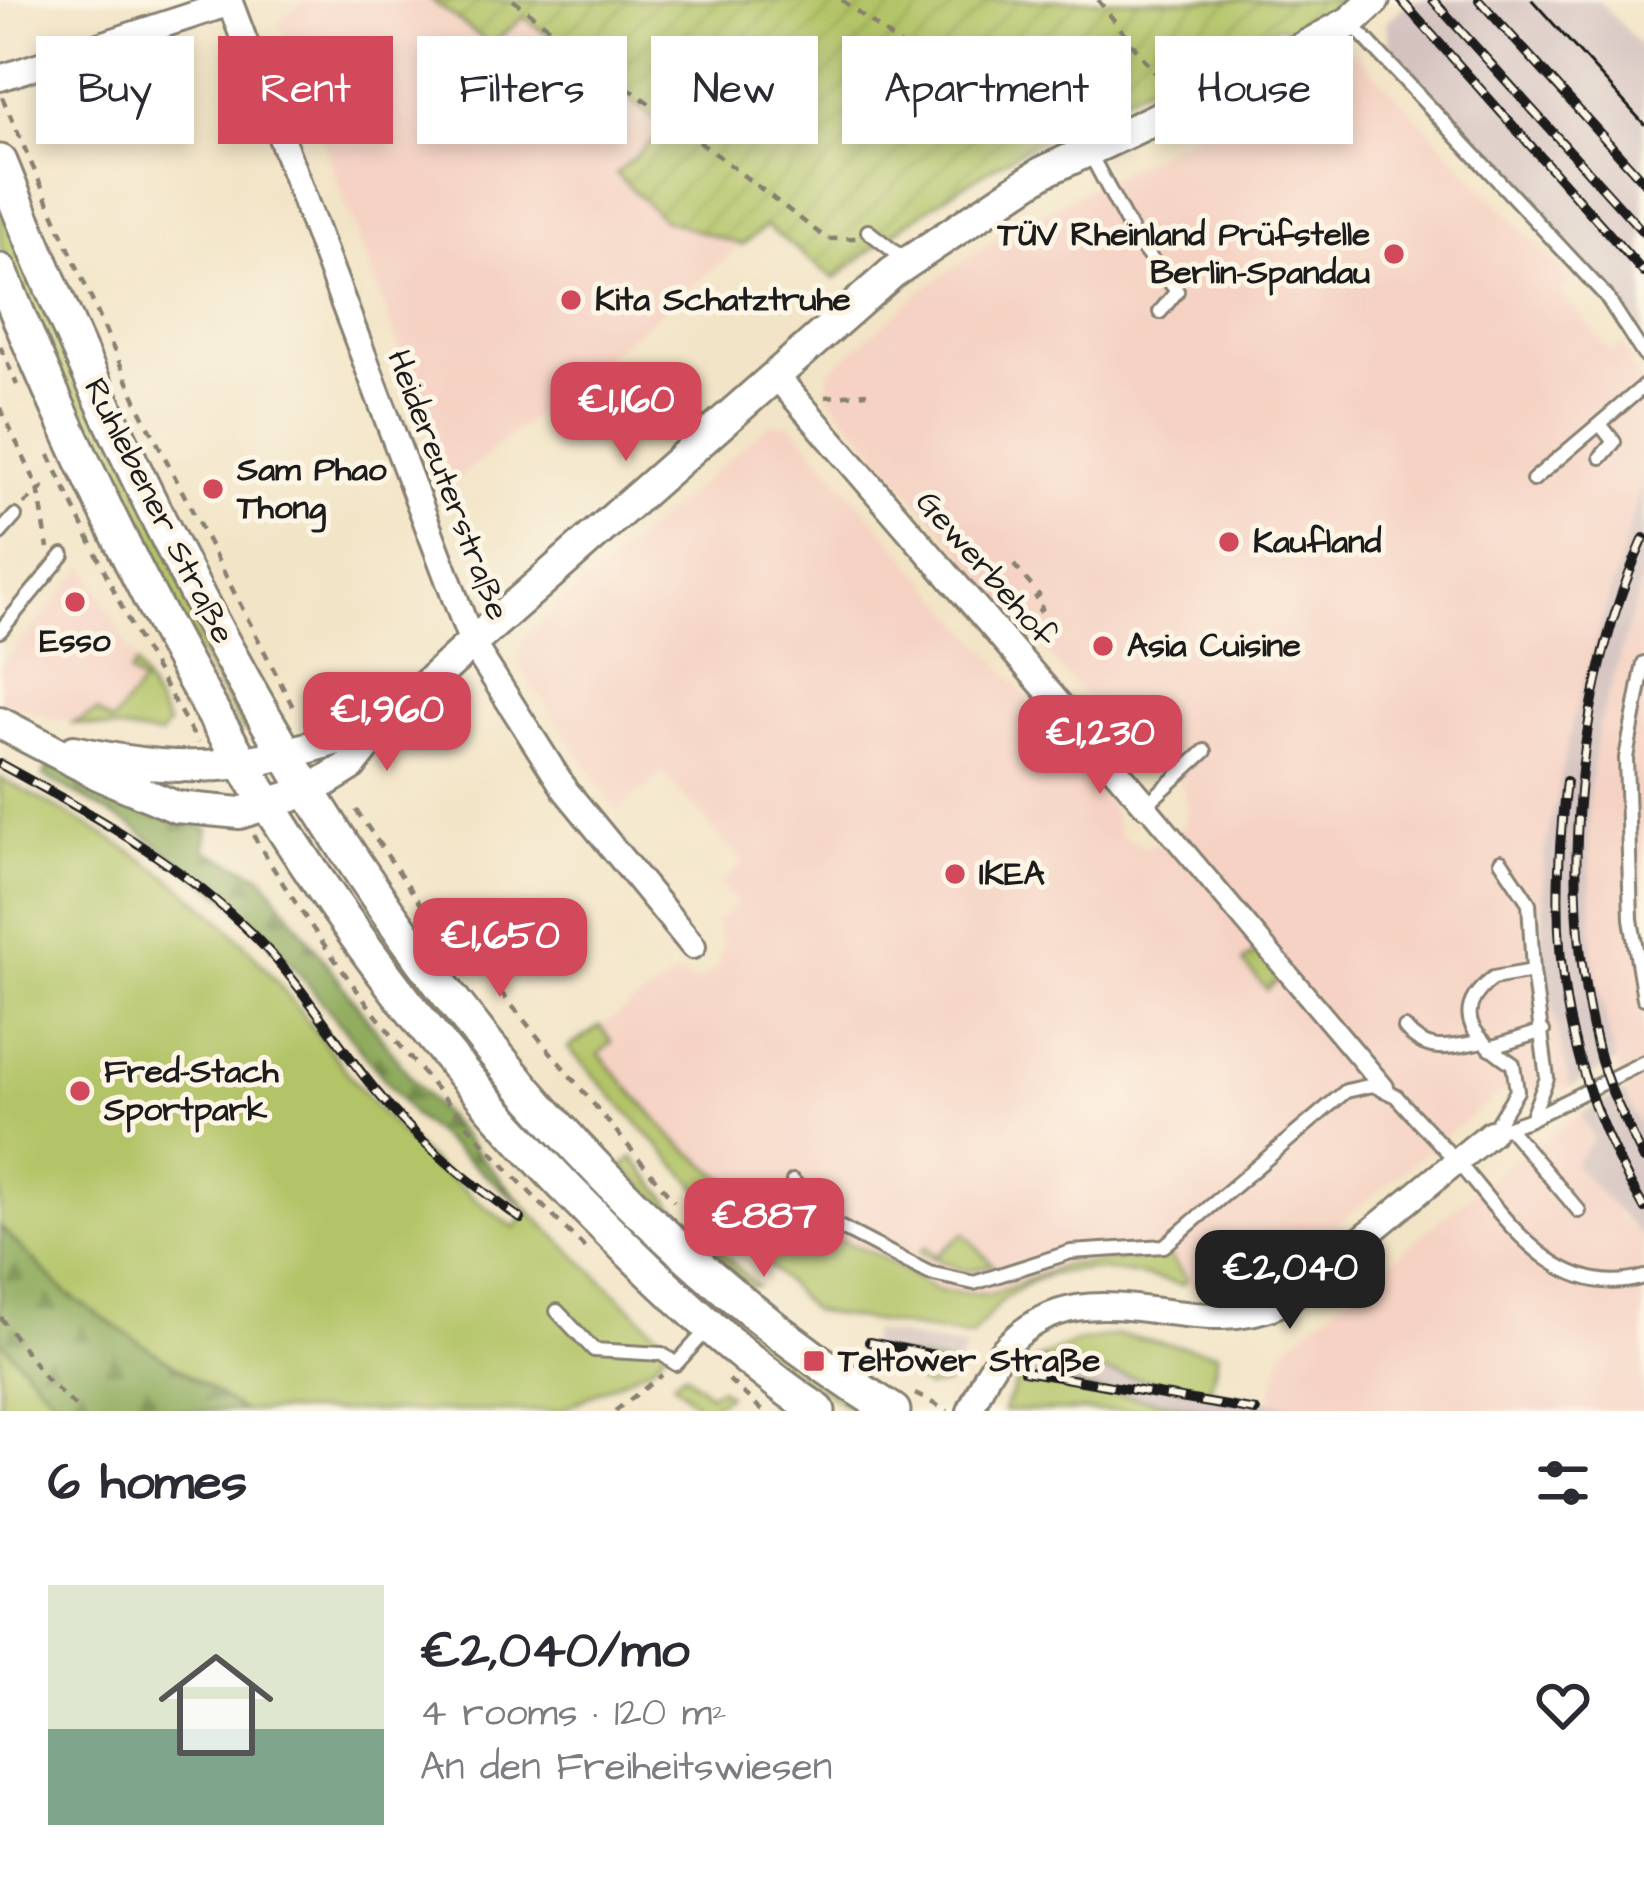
<!DOCTYPE html>
<html lang="en">
<head>
<meta charset="utf-8">
<style>
	body { margin:0; font-family:"Architects Daughter",sans-serif; background:#f7f7f7; color:#2b2b33; height:100vh; display:flex; flex-direction:column; font-size:45px; white-space:nowrap }
	* { box-sizing:border-box; margin:0 }
	p { font-size:39px; color:#7c7c81 }
	.icon { flex:none; width:66px; height:66px; fill:none; stroke:currentColor; stroke-width:2; stroke-linecap:round; stroke-linejoin:round }
	.map { position:relative; height:1411px; overflow:hidden }
	.panel { display:flex; flex-direction:column; background:#fff; flex:1 }
	.panel>* { flex:none }
	.hud { position:absolute; left:36px; top:36px; width:1572px; height:108px; display:flex; gap:24px }
	.price { position:absolute; translate:-50% -102px; padding:0 27px; border-radius:24px; background:#d1495b; color:#fff; font-size:39px; line-height:78px; filter:drop-shadow(0 3px 6px #0008) }
	.price::after { content:''; position:absolute; left:50%; top:72px; width:36px; height:27px; margin-left:-18px; background:inherit; clip-path:polygon(0 0,100% 0,50% 100%) }
	.price.current { background:#222; color:#fff }
	ul { padding:0; list-style:none }
	li { display:flex; align-items:center; gap:36px; height:300px; padding:0 48px }
	li+li { border-top:3px solid #e1e1e2 }
	li span { display:grid; place-items:center; flex:none; width:336px; height:240px; border-radius:0px; color:#555 }
	li>.icon { margin-inline-start:auto }
	span .icon { width:144px; height:144px; fill:#fffc; stroke-width:1 }
	li b { font-size:51px }
	h2 { display:flex; justify-content:space-between; align-items:center; height:144px; padding:0 48px; font-size:51px }
	.tag { padding:0 42px; border-radius:0px; background:#fff; box-shadow:0 6px 18px #0003; font-size:42px; line-height:108px }
	.tag.current { background:#d1495b; color:#fff }
	.map>svg:first-child { display:block }
	.built { fill:#f5d2c3 }
	.railway { fill:#d1bfbd }
	.grass { fill:#b3c467; stroke:#687042; stroke-width:3 }
	.forest { fill:url(#forest-firs); stroke:#55633c; stroke-width:3 }
	.park { fill:url(#park-crowns); stroke:#687042; stroke-width:3 }
	.garden { fill:url(#garden-furrows); stroke:#687042; stroke-width:3 }
	.lines { fill:none; stroke-linecap:round; stroke-linejoin:round }
	.service-casing { stroke:#878071; stroke-width:18 }
	.pedestrian-casing { stroke:#878071; stroke-width:24 }
	.minor-casing { stroke:#878071; stroke-width:30 }
	.tertiary-casing { stroke:#878071; stroke-width:36 }
	.secondary-casing { stroke:#878071; stroke-width:39 }
	.path { stroke:#878071; stroke-width:4.5; stroke-dasharray:9 9; stroke-linecap:butt }
	.service { stroke:#fff; stroke-width:12 }
	.pedestrian { stroke:#fff; stroke-width:18 }
	.minor { stroke:#fff; stroke-width:24 }
	.tertiary { stroke:#fff; stroke-width:30 }
	.secondary { stroke:#fff; stroke-width:33 }
	.tram { stroke:#1c1c1c; stroke-width:3 }
	.rail-casing { stroke:#1c1c1c; stroke-width:10 }
	.rail { stroke:#fcf5e5; stroke-width:6; stroke-dasharray:18; stroke-linecap:butt }
	.minor-bridge-casing { stroke:#878071; stroke-width:30; stroke-linecap:butt }
	.minor-bridge { stroke:#fff; stroke-width:24 }
	.poi-dot { fill:#d1495b; stroke:#fcf5e5; stroke-width:4.5 }
	.labels { text-anchor:middle; dominant-baseline:central; stroke-width:10; stroke-linejoin:round; paint-order:stroke }
	.poi-label { font-size:33px; font-weight:bold; fill:#1c1c1c; stroke:#fcf5e5; text-anchor:start }
	.street-label { font-size:33px; fill:#1c1c1c; stroke:#fcf5e5 }
</style>
</head>
<body>
<div class="map">
<svg width="1644" height="1411" viewBox="0 0 1644 1411">
	<defs>
		<pattern id="forest-firs" width="22" height="20" patternUnits="userSpaceOnUse" patternTransform="scale(3)"><rect width="22" height="20" fill="#8eaa5c"/><path d="M5 1l3.5 6h-7zM16 11l3.5 6h-7z" fill="#738a4b"/></pattern>
		<pattern id="park-crowns" width="20" height="18" patternUnits="userSpaceOnUse" patternTransform="scale(3)"><rect width="20" height="18" fill="#b3c467"/><path d="M2 6a3 3 0 1 1 6 0M12 15a3 3 0 1 1 6 0" fill="none" stroke="#99a859"/></pattern>
		<pattern id="garden-furrows" width="10" height="10" patternUnits="userSpaceOnUse" patternTransform="scale(3)"><rect width="10" height="10" fill="#b3c467"/><path d="M-1 1l2-2M0 10L10 0M9 11l2-2" fill="none" stroke="#99a859"/></pattern>
	</defs>
	<rect width="100%" height="100%" fill="#fcf5e5"/>
	<filter id="ink" filterUnits="userSpaceOnUse"><feTurbulence type="fractalNoise" baseFrequency=".00833" numOctaves="2"/><feDisplacementMap in="SourceGraphic" scale="24" xChannelSelector="R" yChannelSelector="G"/><feConvolveMatrix kernelMatrix="1 2 1 2 8 2 1 2 1" color-interpolation-filters="sRGB"/></filter>
	<filter id="wash" filterUnits="userSpaceOnUse"><feTurbulence type="fractalNoise" baseFrequency=".004" numOctaves="4" result="noise"/><feDisplacementMap in="SourceGraphic" scale="48" xChannelSelector="R" yChannelSelector="G"/><feGaussianBlur stdDeviation="2.7" result="paint"/><feColorMatrix in="noise" values="0 0 0 0 0 0 0 0 0 0 0 0 0 0 0 0 0 1.4 0 .05"/><feComposite in="paint" operator="in"/></filter>
	<g filter="url(#wash)">
		<rect width="100%" height="100%" fill="#f2e4c6"/>
		<!-- built -->
		<path class="built" d="M307,0H431L491,45L523,17L667,128L617,175L664,220L742,245L450,485L278,21Z
			M1354,51L1571,281L1562,292L1610,353L1622,344L1644,386L1642,484L1573,719L1540,910L1542,961L1570,1087L1498,1094L1308,1248L1273,1270L1230,1285H1182L1104,1268L1064,1271L1030,1282L999,1303L970,1337L812,1311L568,1048L675,976L699,981L719,965L723,942L716,922L737,903L720,884L744,863L663,773L617,812L518,663L523,639L770,423L792,425L1059,734L1108,799L1120,835L1145,847L1170,841L1185,823L1188,807L1181,784L1136,757L827,394L829,372L922,290L1013,228Z
			M86,566L168,725L160,736L48,717L0,700V666Z
			M1644,573V1135L1615,1062L1593,955L1588,799L1598,729Z
			M1581,1114L1619,1218L1644,1239V1411H1325L1270,1401L1283,1349L1509,1163Z"/>
		<!-- railway -->
		<path class="railway" d="M1410,0H1598L1644,50V335L1614,295L1389,50L1387,22Z
			M1644,444V573L1598,729L1588,799L1593,955L1615,1062L1570,1087L1542,961L1544,856L1573,719L1642,484Z
			M1624,1091L1644,1135V1239L1574,1165L1593,1139L1581,1114Z
			M871,1331L967,1348L957,1366L869,1350Z
			M1036,1360L1325,1411H1214L1019,1377Z"/>
		<!-- grass -->
		<path class="grass" d="M0,190L260,730L243,731L182,619L163,598L9,268L0,245Z
			M136,665L168,725L160,736L73,723L97,712L112,723L142,684L129,673Z
			M0,778C85,822 169,867 236,936C286,987 324,1046 370,1100C412,1149 462,1191 515,1228L528,1210L670,1345L653,1365L559,1411H243L67,1294L0,1227Z
			M301,816L486,1069L874,1411H854L746,1342L676,1283L481,1080L290,821Z
			M600,1026L612,1042L599,1054L675,1140L744,1194L798,1224L876,1254L937,1291L991,1295L1064,1265L1169,1255L1187,1280L1182,1285C1119,1269 1056,1255 1002,1301C990,1312 982,1326 970,1337L812,1311L568,1048Z
			M633,1157L673,1206L757,1286L750,1287L623,1167Z
			M964,1233L993,1265L964,1271L920,1252L926,1246L936,1256Z
			M1119,1335L1218,1353L1210,1391L1036,1360L1077,1342Z
			M0,1340L64,1411H0Z
			M869,1350L957,1366L947,1384L927,1388Z
			M684,1373L709,1394L719,1388L728,1395L704,1411L673,1382Z
			M1019,1377L1214,1411H1003Z"/>
		<!-- forest -->
		<path class="forest" d="M50,762L147,814L208,829L205,850L262,876L411,1078L528,1210L414,1116L290,962L233,903L134,827L44,776Z
			M0,1227L67,1294L243,1411H64L0,1340Z"/>
		<!-- park -->
		<path class="park" d="M1259,949L1282,977L1267,990L1243,962Z"/>
		<!-- garden -->
		<path class="garden" d="M431,0H1339L1329,11L1286,30L1279,26C1122,95 966,167 835,279L766,226L742,245L664,220L616,174L666,128L524,17L491,45Z"/>
	</g>
	<g filter="url(#ink)">
		<g class="lines">
			<!-- service casing -->
			<g class="service-casing">
				<path id="service" d="M1351,23L1606,296L1644,355
					M1090,154L1136,240L1177,291L1160,312
					M868,231L905,260
					M1600,424L1614,442L1601,457
					M1533,480L1644,386
					M0,533L15,516
					M0,631L63,555
					M1644,663L1626,758L1631,919L1644,998
					M1147,804L1205,751
					M1501,861L1529,903L1533,971
					M1533,971L1547,1078L1531,1119L1491,1133L1517,1091L1513,1064C1478,1040 1446,1015 1493,978Z
					M1405,1028C1426,1054 1448,1048 1478,1042
					M1490,1048L1543,1031
					M1532,1118L1644,1062
					M1510,1130L1579,1211
					M793,1181L828,1221L929,1273L974,1283L1071,1252L1164,1246L1346,1091L1373,1085L1396,1096C1416,1119 1438,1141 1459,1164C1505,1218 1559,1303 1644,1277
					M557,1311L594,1350L662,1354L676,1364L707,1330"/>
			</g>
			<!-- pedestrian casing -->
			<g class="pedestrian-casing">
				<path id="pedestrian" d="M1146,805L1384,1087"/>
			</g>
			<!-- minor casing -->
			<g class="minor-casing">
				<path id="minor" d="M229,0L472,643L566,791L693,946
					M0,78L230,3
					M776,376L1146,805
					M1002,1351C1087,1255 1187,1350 1286,1301L1491,1133
					M970,1411L987,1375"/>
			</g>
			<!-- tertiary casing -->
			<g class="tertiary-casing">
				<path id="tertiary" d="M0,723L100,775L176,807L240,813L311,790L350,766L383,725L472,643L892,273L1043,172L1279,61L1350,22L1374,0
					M74,751C208,781 257,764 383,725"/>
			</g>
			<!-- secondary casing -->
			<g class="secondary-casing">
				<path id="secondary" d="M0,162C185,626 456,1140 893,1411
					M0,271C143,623 327,952 598,1220C666,1288 738,1357 818,1411"/>
			</g>
			<!-- path -->
			<path class="path" d="M513,0L827,239L856,238
				M842,0L1010,129
				M1098,0L1163,83
				M2,97L140,409L294,709
				M0,346L17,385
				M825,397L867,393
				M0,408L38,487L48,548
				M49,455L132,628L198,743
				M24,504L51,481
				M1014,565L1039,595L1034,599L1042,608L1020,627
				M356,810L427,913L450,931L674,1201
				M253,835C344,988 460,1126 587,1250
				M0,1317L46,1379L80,1411
				M729,1380L763,1411
				M915,1394L948,1411
				M615,1411L662,1375"/>
			<!-- service -->
			<use href="#service" class="service"/>
			<!-- pedestrian -->
			<use href="#pedestrian" class="pedestrian"/>
			<!-- minor -->
			<use href="#minor" class="minor"/>
			<!-- tertiary -->
			<use href="#tertiary" class="tertiary"/>
			<!-- secondary -->
			<use href="#secondary" class="secondary"/>
			<!-- tram -->
			<path class="tram" d="M1532,0L1644,124"/>
			<!-- rail casing -->
			<g class="rail-casing">
				<path id="rail" d="M1401,0L1644,273
					M1433,0L1644,233
					M1479,0L1644,182
					M1644,538C1576,687 1557,889 1598,1050C1607,1087 1627,1124 1644,1159
					M0,764C92,814 183,864 257,939C307,989 341,1053 388,1105C427,1149 473,1185 521,1219
					M1566,781C1547,946 1560,1063 1644,1208
					M869,1342L960,1360
					M1024,1371L1256,1411"/>
			</g>
			<!-- rail -->
			<use href="#rail" class="rail"/>
			<!-- minor-bridge casing -->
			<g class="minor-bridge-casing">
				<path id="minor-bridge" d="M987,1375L1002,1351"/>
			</g>
			<!-- minor-bridge -->
			<use href="#minor-bridge" class="minor-bridge"/>
		</g>
	</g>
	<!-- markers -->
	<g class="poi-dot">
		<circle cx="1394" cy="254" r="12"/>
		<circle cx="571" cy="300" r="12"/>
		<circle cx="213" cy="489" r="12"/>
		<circle cx="1229" cy="542" r="12"/>
		<circle cx="75" cy="602" r="12"/>
		<circle cx="1103" cy="646" r="12"/>
		<circle cx="955" cy="874" r="12"/>
		<circle cx="80" cy="1091" r="12"/>
		<rect x="802" y="1349" width="24" height="24" rx="6"/>
	</g>
	<g class="labels">
		<!-- poi labels -->
		<g class="poi-label">
			<text x="1370" y="235" text-anchor="end">TÜV Rheinland Prüfstelle<tspan x="1370" dy="38">Berlin-Spandau</tspan></text>
			<text x="595" y="300">Kita Schatztruhe</text>
			<text x="237" y="470">Sam Phao<tspan x="237" dy="38">Thong</tspan></text>
			<text x="1253" y="542">Kaufland</text>
			<text x="75" y="641" text-anchor="middle">Esso</text>
			<text x="1127" y="646">Asia Cuisine</text>
			<text x="979" y="874">IKEA</text>
			<text x="104" y="1072">Fred-Stach<tspan x="104" dy="38">Sportpark</tspan></text>
			<text x="838" y="1361">Teltower Straße</text>
		</g>
		<!-- street labels -->
		<g class="street-label">
			<text transform="translate(448 485) rotate(69)">Heidereuterstraße</text>
			<text transform="translate(159 511) rotate(63)">Ruhlebener Straße</text>
			<text transform="translate(986 569) rotate(49)">Gewerbehof</text>
		</g>
	</g>
</svg>
<b class="price" style="left:626px;top:464px">€1,160</b>
<b class="price" style="left:387px;top:774px">€1,960</b>
<b class="price" style="left:1100px;top:797px">€1,230</b>
<b class="price" style="left:500px;top:1000px">€1,650</b>
<b class="price" style="left:764px;top:1280px">€887</b>
<b class="price current" style="left:1290px;top:1332px">€2,040</b>
<div class="hud">
<a class="tag">Buy</a>
<a class="tag current">Rent</a>
<a class="tag">Filters</a>
<a class="tag">New</a>
<a class="tag">Apartment</a>
<a class="tag">House</a>
</div>
</div>
<section class="panel">
<h2>6 homes<svg class="icon" aria-label="filters" viewBox="0 0 24 24"><path d="M4 7h16M4 17h16"/><circle cx="9" cy="7" r="2"/><circle cx="15" cy="17" r="2"/></svg></h2>
<ul>
<li><span style="background:linear-gradient(#dfe7d0 60%,#7fa58c 0)"><svg class="icon" aria-label="home" viewBox="0 0 24 24"><path d="M3 11l9-7 9 7M6 9v11h12V9"/></svg></span><div><b>€2,040/mo</b><p>4 rooms · 120 m²</p><p>An den Freiheitswiesen</p></div><svg class="icon" aria-label="heart" viewBox="0 0 24 24"><path d="M12 20l-8-8c-3-5 5-10 8-4 3-6 11-1 8 4z"/></svg></li>
</ul>
</section>
</body>
</html>
